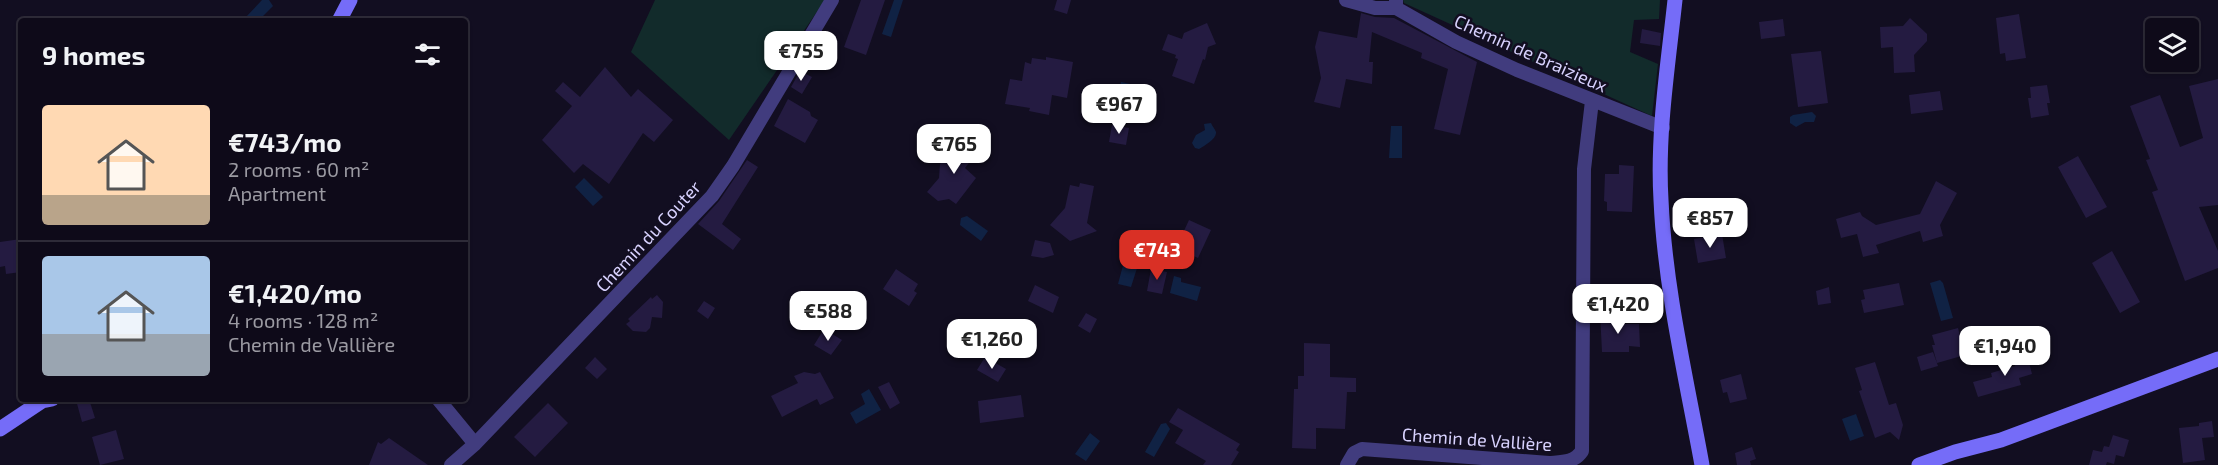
<!DOCTYPE html>
<html lang="en">
<head>
<meta charset="utf-8">
<style>
	body { margin:0; font-family:"Exo 2",sans-serif; background:#171322; color:#f1f3f6; height:100vh; display:flex; flex-direction:column; font-size:22px; white-space:nowrap }
	* { box-sizing:border-box; margin:0 }
	p { font-size:20px; color:#9b9aa2 }
	.icon { flex:none; width:33px; height:33px; fill:none; stroke:currentColor; stroke-width:2; stroke-linecap:round; stroke-linejoin:round }
	.map { position:relative; flex:1; overflow:hidden }
	.sheet { position:absolute; left:18px; top:18px; width:450px; height:384px; display:flex; flex-direction:column; background:#0e0a19; border-radius:6px; box-shadow:0 2px 4px #0004,0 0 0 2px #2e2b38 }
	.sheet>* { flex:none }
	.buttons { position:absolute; left:2145px; top:18px; display:grid; gap:12px }
	.buttons a { display:grid; place-items:center; width:54px; height:54px; border-radius:6px; background:#0e0a19; box-shadow:0 2px 4px #0004,0 0 0 2px #2e2b38; font-size:30px }
	.price { position:absolute; translate:-50% -51px; padding:0 14px; border-radius:12px; background:#fff; color:#222; font-size:20px; line-height:39px; filter:drop-shadow(0 2px 3px #0008) }
	.price::after { content:''; position:absolute; left:50%; top:36px; width:18px; height:14px; margin-left:-9px; background:inherit; clip-path:polygon(0 0,100% 0,50% 100%) }
	.price.current { background:#d93025; color:#fff }
	ul { padding:0; list-style:none }
	li { display:flex; align-items:center; gap:18px; height:150px; padding:0 24px }
	li+li { border-top:2px solid #2e2b38 }
	li span { display:grid; place-items:center; flex:none; width:168px; height:120px; border-radius:6px; color:#555 }
	li>.icon { margin-inline-start:auto }
	span .icon { width:72px; height:72px; fill:#fffc; stroke-width:1 }
	li b { font-size:26px }
	h2 { display:flex; justify-content:space-between; align-items:center; height:72px; padding:0 24px; font-size:26px }
	.map>svg:first-child { display:block }
	.green { fill:#122b2b }
	.water { fill:#102244 }
	.building { fill:#241b41 }
	.lines { fill:none; stroke-linecap:round; stroke-linejoin:round }
	.street { stroke:#413c7e; stroke-width:14 }
	.secondary { stroke:#756cf8; stroke-width:15 }
	.labels { text-anchor:middle; dominant-baseline:central; stroke-width:5; stroke-linejoin:round; paint-order:stroke }
	.street-label { font-size:18px; fill:#d7d1fd; stroke:#120e21 }
</style>
</head>
<body>
<div class="map">
<svg width="2218" height="465" viewBox="0 0 2218 465">
	<rect width="100%" height="100%" fill="#120e21"/>
	<!-- green -->
	<path class="green" d="M655,0H825L729,140L631,52Z
		M1403,0H1660L1659,19L1634,20L1630,52L1658,64L1652,116L1404,3Z"/>
	<!-- water -->
	<path class="water" d="M262,0H269L273,6L258,21H250L246,17Z
		M894,0H903L891,37L882,34Z
		M1121,82L1135,85L1130,113L1124,116L1116,110Z
		M1812,112L1816,116L1814,122H1805L1796,127L1790,123V117L1793,115Z
		M1211,123C1212,126 1215,129 1216,132C1217,139 1204,146 1199,149L1195,148L1192,143L1196,135L1205,130L1204,124Z
		M1391,126H1402V158H1389Z
		M584,178L603,197L593,206L575,187Z
		M967,216L988,231L981,241L960,225L961,218Z
		M1125,258L1139,262L1131,287L1118,284Z
		M1174,276L1181,278V282L1201,287L1197,301L1170,293Z
		M1940,280L1943,283L1953,318L1941,321L1930,283Z
		M869,389L881,410L856,424L850,413L865,404L861,394Z
		M1856,414L1864,436L1850,441L1842,419Z
		M1166,423L1170,429L1154,457L1145,452L1161,424Z
		M1090,433L1100,441L1086,461L1075,454Z"/>
	<!-- building -->
	<path class="building" d="M861,0H885L866,55L844,47Z
		M1057,0H1071L1067,14L1054,10Z
		M1361,13L1375,17L1394,18L1477,62L1460,135L1434,129L1448,69L1421,58L1422,53L1372,32L1369,62H1373L1372,84L1346,79L1340,108L1314,102L1321,78L1315,47L1319,31L1357,38Z
		M2019,14L2026,58L2006,61L2005,53L2000,54L1996,18Z
		M1910,18L1927,34V41L1914,55L1915,72L1894,73L1893,47L1881,48L1880,27L1903,26Z
		M1783,19L1785,36L1761,39L1759,22Z
		M1207,23L1216,44L1208,47L1205,60L1203,59L1194,84L1172,76L1178,59L1175,58L1176,55L1162,50L1168,34L1182,39L1184,33Z
		M1642,29L1661,33L1660,46L1640,43Z
		M1821,51L1828,103L1798,107L1791,54Z
		M1046,57L1073,62L1067,98L1052,95L1049,115L1029,111L1030,108L1005,104L1010,79L1022,81L1025,62L1031,64L1032,58L1046,60Z
		M605,67L631,97L638,89L673,120L654,142L643,133L609,184L583,164L574,173L542,140L572,106L555,91L563,82L580,97Z
		M800,71L812,77L802,94L791,87Z
		M2218,79V205L2199,207L2218,251V268L2185,281L2152,192L2158,190L2146,160L2150,159L2130,106L2160,95L2180,147L2203,138L2189,86Z
		M2047,85L2050,103H2047L2049,115L2031,118L2028,98H2031L2030,87Z
		M1940,91L1943,110L1911,114L1909,95Z
		M788,99L810,112L811,116L818,120L805,143L774,126Z
		M1112,125L1129,128L1126,145L1109,142Z
		M957,141L975,155L965,168L976,178L956,204L949,199L938,201L927,192L939,178L940,164Z
		M2078,156L2107,207L2086,218L2058,167Z
		M747,160L758,167L722,224L741,239L733,250L698,224L719,201Z
		M1619,165L1634,166L1632,212L1607,211V202L1604,201L1605,174H1619Z
		M1936,181L1957,193L1940,225L1943,236L1923,242L1920,231L1876,245L1879,253L1863,257L1857,234L1841,238L1836,219L1860,212L1862,216L1876,225L1920,214Z
		M1080,183L1094,186L1087,223L1097,231L1070,241L1050,225L1065,208L1070,185L1079,187Z
		M1189,220L1211,230L1198,258L1176,248Z
		M1722,234L1726,258L1698,263L1694,239Z
		M21,239V272L6,274L5,266L0,267V242Z
		M1035,240L1050,243L1054,255L1043,258L1031,256Z
		M2112,251L2140,302L2120,313L2092,263Z
		M896,269L918,284L914,291L917,293L909,306L883,289Z
		M1151,269L1167,272L1162,294L1147,291Z
		M1899,283L1904,305L1864,313L1861,300L1865,299L1863,290Z
		M1035,285L1059,297L1053,313L1028,301Z
		M1829,287L1831,303L1818,305L1816,291Z
		M657,295L663,302L662,318L652,317L650,328L646,332L633,331L626,324L630,321L628,319L651,297L652,299Z
		M704,301L715,308L708,319L697,311Z
		M1600,312H1613V324H1639L1640,347L1629,346V352H1602Z
		M1086,313L1097,319L1090,333L1078,326Z
		M1958,328L1965,355L1937,363L1932,345H1935L1932,335Z
		M824,329L842,340L831,355L814,345Z
		M1304,343L1330,344V377L1356,378V392H1347L1345,429L1316,428V449L1292,448L1294,389H1298V376H1304Z
		M2026,351L2032,374L2019,378L2021,385L1978,397L1973,382L1992,377L1991,373L2015,366L2012,356Z
		M1933,352L1938,366L1921,371L1917,357Z
		M595,357L607,369L597,379L585,368Z
		M985,357L1006,369L998,382L977,370Z
		M1875,362L1889,405L1896,403L1903,425L1899,440L1890,432L1875,438L1859,391L1862,390L1855,368Z
		M804,372L815,374L820,372L834,398L820,405L817,399L782,417L771,396L798,383L794,376Z
		M1741,374L1747,399L1730,403L1727,392L1723,393L1720,380Z
		M889,382L900,403L890,409L878,387Z
		M1021,395L1024,417L980,423L978,401Z
		M89,399L95,418L82,422L76,400Z
		M548,403L568,423L535,457L514,437Z
		M1178,408L1240,444L1236,450L1239,452L1231,465H1203L1206,461L1175,443L1183,430L1169,422Z
		M2212,421L2214,437L2202,438L2205,460L2183,463L2179,428L2199,426V423Z
		M116,430L124,459L100,465L92,437Z
		M2113,435L2129,440L2124,457L2116,455L2114,464L2107,462L2106,465H2089L2093,450L2102,452L2104,446L2109,447Z
		M389,438L428,465H369L378,442L381,444Z
		M1752,447L1756,459L1750,461L1751,465H1737L1735,453Z"/>
	<g class="lines">
		<!-- street -->
		<path class="street" d="M1346,0L1375,8H1396
			M1396,0V8L1456,42L1517,70L1663,128
			M438,399L475,444
			M451,465L475,444L712,196L733,166L832,0
			M1347,465L1354,453L1362,449L1549,463C1562,462 1574,463 1582,451L1584,169L1592,101"/>
		<!-- secondary -->
		<path class="secondary" d="M1675,0C1668,65 1657,134 1661,200C1665,289 1686,377 1702,465
			M339,21L350,0
			M0,429L42,401L52,399
			M1919,465L1955,452L2001,440L2218,359"/>
	</g>
	<g class="labels">
		<!-- street labels -->
		<g class="street-label">
			<text transform="translate(1531 53) rotate(24)">Chemin de Braizieux</text>
			<text transform="translate(648 236) rotate(-47)">Chemin du Couter</text>
			<text transform="translate(1477 439) rotate(4)">Chemin de Vallière</text>
		</g>
	</g>
</svg>
<div class="buttons">
<a><svg class="icon" aria-label="layers" viewBox="0 0 24 24"><path d="M12 4l9 5-9 5-9-5zM3 14l9 5 9-5"/></svg></a>
</div>
<b class="price" style="left:801px;top:82px">€755</b>
<b class="price" style="left:1119px;top:135px">€967</b>
<b class="price" style="left:954px;top:175px">€765</b>
<b class="price" style="left:1710px;top:249px">€857</b>
<b class="price current" style="left:1157px;top:281px">€743</b>
<b class="price" style="left:1618px;top:335px">€1,420</b>
<b class="price" style="left:828px;top:342px">€588</b>
<b class="price" style="left:992px;top:370px">€1,260</b>
<b class="price" style="left:2005px;top:377px">€1,940</b>
<section class="sheet">
<h2>9 homes<svg class="icon" aria-label="filters" viewBox="0 0 24 24"><path d="M4 7h16M4 17h16"/><circle cx="9" cy="7" r="2"/><circle cx="15" cy="17" r="2"/></svg></h2>
<ul>
<li><span style="background:linear-gradient(#ffd9b3 75%,#b9a48a 0)"><svg class="icon" aria-label="home" viewBox="0 0 24 24"><path d="M3 11l9-7 9 7M6 9v11h12V9"/></svg></span><div><b>€743/mo</b><p>2 rooms · 60 m²</p><p>Apartment</p></div></li>
<li><span style="background:linear-gradient(#a9c7e8 65%,#9aa5b1 0)"><svg class="icon" aria-label="home" viewBox="0 0 24 24"><path d="M3 11l9-7 9 7M6 9v11h12V9"/></svg></span><div><b>€1,420/mo</b><p>4 rooms · 128 m²</p><p>Chemin de Vallière</p></div></li>
</ul>
</section>
</div>
</body>
</html>
